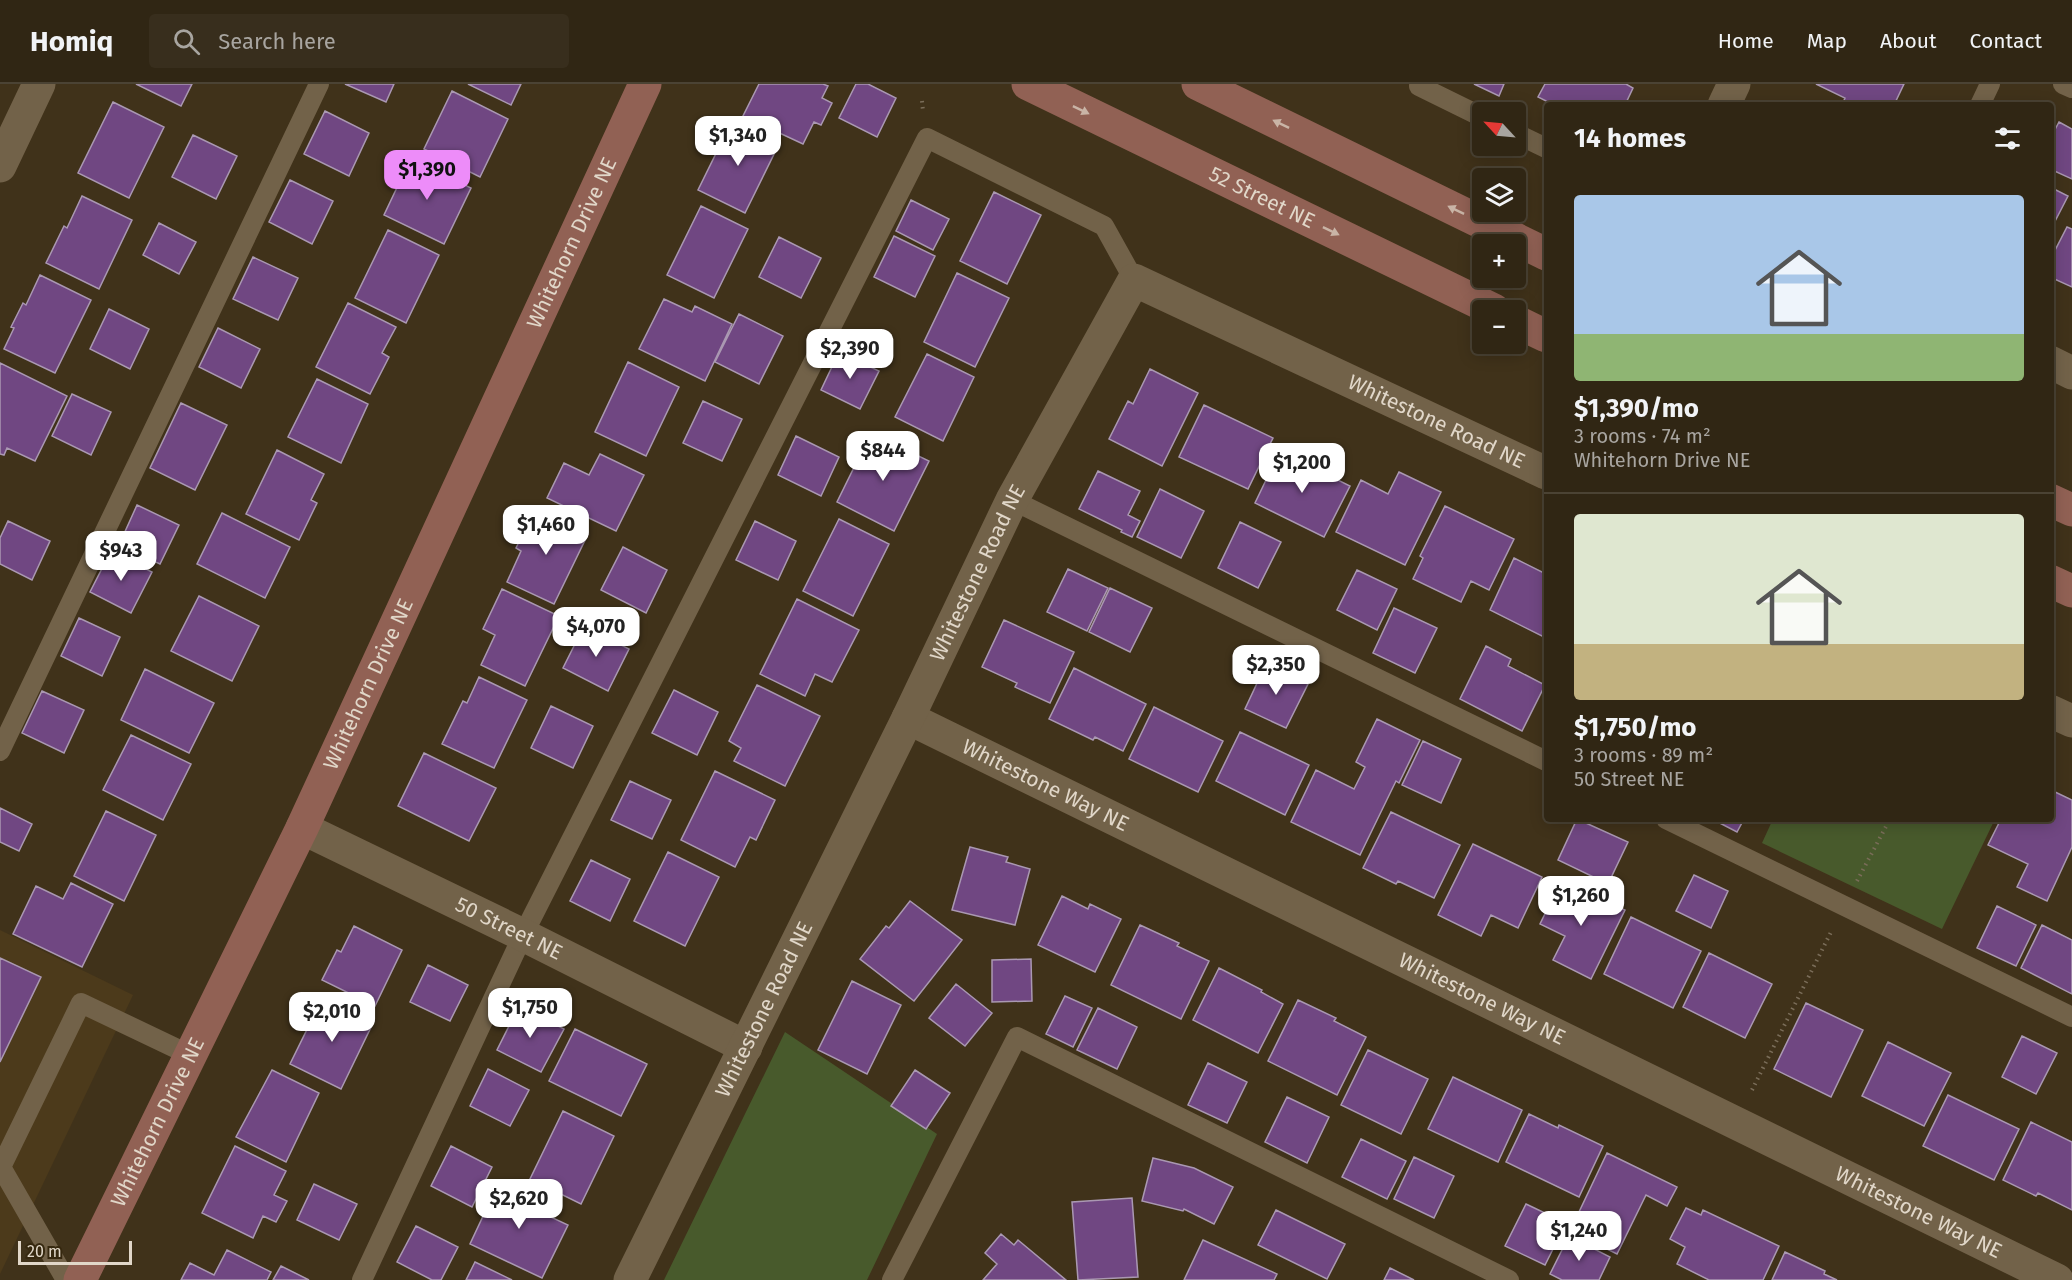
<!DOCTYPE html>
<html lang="en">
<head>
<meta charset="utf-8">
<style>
	body { margin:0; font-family:"Fira Sans",sans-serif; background:#382e1d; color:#f1f3f6; height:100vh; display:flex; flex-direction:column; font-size:22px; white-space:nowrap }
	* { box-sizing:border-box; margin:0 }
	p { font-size:20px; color:#a8a5a0 }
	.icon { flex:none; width:33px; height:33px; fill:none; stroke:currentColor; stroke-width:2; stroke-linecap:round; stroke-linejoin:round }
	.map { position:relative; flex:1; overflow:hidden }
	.details { position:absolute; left:1544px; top:18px; width:510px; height:720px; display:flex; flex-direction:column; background:#302614; border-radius:6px; box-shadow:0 3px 15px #0003,0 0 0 2px #4b4334 }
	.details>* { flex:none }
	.needle { width:39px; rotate:296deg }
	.controls { position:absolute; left:1472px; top:18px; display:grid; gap:12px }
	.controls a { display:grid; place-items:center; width:54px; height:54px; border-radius:6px; background:#302614; box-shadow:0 3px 15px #0003,0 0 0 2px #4b4334; font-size:30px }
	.scale { position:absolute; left:18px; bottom:15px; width:114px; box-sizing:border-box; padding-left:6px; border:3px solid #e1d7c9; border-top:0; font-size:16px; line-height:21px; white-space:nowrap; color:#e1d7c9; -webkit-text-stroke:4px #36280f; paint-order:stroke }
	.price { position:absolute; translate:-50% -51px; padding:0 14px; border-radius:12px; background:#fff; color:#222; font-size:20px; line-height:39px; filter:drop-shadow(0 2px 3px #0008) }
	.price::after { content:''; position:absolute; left:50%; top:36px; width:18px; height:14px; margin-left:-9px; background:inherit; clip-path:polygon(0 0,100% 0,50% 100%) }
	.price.on { background:#ed8cf9; color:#111 }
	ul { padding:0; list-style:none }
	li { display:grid; align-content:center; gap:12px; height:318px; padding:0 30px }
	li+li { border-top:2px solid #4b4334 }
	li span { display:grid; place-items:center; height:186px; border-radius:6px; color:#555 }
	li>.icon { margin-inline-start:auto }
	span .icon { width:108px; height:108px; fill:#fffc; stroke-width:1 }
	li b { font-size:26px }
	h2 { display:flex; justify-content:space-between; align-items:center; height:72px; padding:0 30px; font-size:26px }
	header { display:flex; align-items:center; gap:36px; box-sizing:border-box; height:84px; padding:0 30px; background:#302614; border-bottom:2px solid #4b4334 }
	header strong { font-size:28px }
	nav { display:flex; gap:33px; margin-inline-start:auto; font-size:21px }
	.search { width:420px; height:54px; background:#382e1d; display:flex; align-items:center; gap:15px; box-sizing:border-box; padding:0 21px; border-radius:6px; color:#a8a5a0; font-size:22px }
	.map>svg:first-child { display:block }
	.built { fill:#4c3a1b }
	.green { fill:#485a2c }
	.building { fill:#704782; stroke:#aa98b2; stroke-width:1.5 }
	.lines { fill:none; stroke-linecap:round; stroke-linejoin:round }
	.path { stroke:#7a6d59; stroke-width:4; stroke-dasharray:1.5 4.5; stroke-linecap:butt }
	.lane { stroke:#726249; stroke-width:20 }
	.street { stroke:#726249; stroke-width:33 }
	.secondary { stroke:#916154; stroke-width:33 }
	.oneway { fill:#c9b4a6 }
	.labels { text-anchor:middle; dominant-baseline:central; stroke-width:4.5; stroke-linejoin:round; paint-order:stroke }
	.street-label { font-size:21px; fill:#e1d7c9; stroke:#36280f }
</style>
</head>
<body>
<header>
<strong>Homiq</strong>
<div class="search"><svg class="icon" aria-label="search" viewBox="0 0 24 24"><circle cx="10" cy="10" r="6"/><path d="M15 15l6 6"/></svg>Search here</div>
<nav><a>Home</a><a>Map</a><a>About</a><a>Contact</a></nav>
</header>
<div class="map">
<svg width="2072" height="1196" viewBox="0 0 2072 1196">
	<rect width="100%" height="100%" fill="#40321a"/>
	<!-- built -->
	<path class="built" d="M0,846L133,911L0,1190Z"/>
	<!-- green -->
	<path class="green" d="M1773,735H1995L1942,845L1762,759Z
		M785,948L937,1050L867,1196H664Z"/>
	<!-- building -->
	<path class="building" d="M136,0H192L181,22Z
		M345,0H394L386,18Z
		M468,0H521L511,21Z
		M759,0H823L828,2L822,14L832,19L821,41L814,38L803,60L743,32Z
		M856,0H868L896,14L877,53L839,34Z
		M1474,0H1504L1499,12Z
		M1545,0H1626L1633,4L1625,21H1554L1538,13Z
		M1816,0H1904L1894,21H1842L1845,14Z
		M452,7L508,35L480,93L424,65Z
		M113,18L164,43L129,114L78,89Z
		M325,27L369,49L349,92L304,70Z
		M732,37L779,60L745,129L698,106Z
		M2059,38L2072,45V95L2050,85V55Z
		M193,51L237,72L216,115L172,93Z
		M411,74L471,104L444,160L384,131Z
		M290,96L333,117L312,160L269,138Z
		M2050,103L2068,112L2050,147Z
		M994,108L1041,131L1007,200L960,177Z
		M82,112L132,136L99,205L46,179L64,142L67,144Z
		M911,116L949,135L933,166L896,147Z
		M701,122L748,145L714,214L667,191Z
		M159,139L196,158L179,190L143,171Z
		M2067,143L2072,145V203L2050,193V176Z
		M388,146L439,171L406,239L355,214Z
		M894,152L935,172L915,213L874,193Z
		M779,153L821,174L801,214L759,193Z
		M253,173L298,194L278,236L233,215Z
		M957,189L1009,214L975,283L924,258Z
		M40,191L91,216L55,289L4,265L14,244L11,243L23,219L26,221Z
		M664,215L692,228L695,222L732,240L705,297L639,265Z
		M348,219L396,243L382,269L389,273L370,310L316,283Z
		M109,225L149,245L130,285L90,265Z
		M739,230L783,252L759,300L715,278Z
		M218,244L260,265L241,304L199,283Z
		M839,268L879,287L860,325L821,306Z
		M927,270L974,293L943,357L895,333Z
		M628,278L679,303L646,372L595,348Z
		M0,279L67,312L35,377L7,364L4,371L0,370Z
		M1150,285L1198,309L1162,382L1109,355L1128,317L1133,320Z
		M317,295L368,320L341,379L288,353Z
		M72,310L111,328L91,371L52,352Z
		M703,317L742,335L722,377L683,359Z
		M181,319L227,341L195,406L150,384Z
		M1204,321L1273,354L1248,405L1179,373Z
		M871,349L929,377L894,447L837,418Z
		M796,352L839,373L821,412L778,391Z
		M277,366L324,390L311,416L317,419L299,456L246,430Z
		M1280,367L1350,402L1324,453L1255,419Z
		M600,370L644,391L616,447L547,414L564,379L589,391Z
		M1098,387L1140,407L1128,431L1140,437L1132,453L1121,448L1122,446L1079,425Z
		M1399,388L1441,408L1405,481L1336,448L1361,396L1388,410Z
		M1160,405L1204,427L1181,474L1137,453Z
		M137,421L179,441L160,480L119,461Z
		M1445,422L1514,455L1489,506L1471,497L1461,518L1413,495L1423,474L1420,472Z
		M535,425L588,450L554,520L507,498L521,467L516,464Z
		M222,429L290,463L265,514L197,480Z
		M839,435L889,460L853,532L803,507Z
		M8,437L50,457L32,496L0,480V454Z
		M755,437L796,457L778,496L736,476Z
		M1240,438L1281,458L1258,504L1218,484Z
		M623,463L667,486L646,529L601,506Z
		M111,467L152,488L131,529L90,508Z
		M1514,474L1546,490V554L1490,526Z
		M1068,485L1108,504L1087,547L1047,528Z
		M1357,486L1397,505L1377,546L1337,526Z
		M1110,504L1152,524L1130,568L1089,548Z
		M502,505L559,532L525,602L481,581L495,551L483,545Z
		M199,512L259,542L232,597L171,567Z
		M797,515L859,546L832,598L815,590L805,612L760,590Z
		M1394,524L1437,544L1415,589L1373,569Z
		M79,534L120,553L102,592L61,572Z
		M1004,536L1074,568L1050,619L1015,603L1017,599L982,583Z
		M584,542L629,565L608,607L563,584Z
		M1486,562L1511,575L1508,582L1545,601L1522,647L1460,615Z
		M1266,580L1308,600L1286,644L1245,625Z
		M1074,584L1146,620L1123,667L1095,653L1093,656L1049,635Z
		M145,585L214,619L189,669L121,636Z
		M479,593L527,616L494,684L442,660L463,617L467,619Z
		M757,601L820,632L785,702L734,677L741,664L729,657Z
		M674,606L718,628L697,671L652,649Z
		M42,607L84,626L64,669L22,649Z
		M551,622L593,642L573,684L531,664Z
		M1154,623L1223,657L1198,708L1129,675Z
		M1377,635L1420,656L1399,699L1396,697L1360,771L1291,738L1316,686L1354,705L1365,683L1356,678Z
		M1240,648L1309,681L1285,731L1216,697Z
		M131,651L191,680L163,736L103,706Z
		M1423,657L1461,675L1441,719L1402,701Z
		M424,669L496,704L469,757L398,722Z
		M715,687L775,716L756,756L750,753L735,783L681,756Z
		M630,697L671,716L652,755L611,736Z
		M2053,707L2072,716V763L2047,817L2017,803L2028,780L1988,761L2001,735H2050V713Z
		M0,724L32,740L19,767L0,758Z
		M106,727L156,751L124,817L74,792Z
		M1391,728L1460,761L1434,814L1398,797L1396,800L1363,784Z
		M1577,735L1628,758L1608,800L1558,776Z
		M1712,735H1744L1737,748Z
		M1473,760L1542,793L1518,844L1491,831L1481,852L1438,831Z
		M970,763L1008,773L1006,778L1030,785L1015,841L952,826Z
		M668,768L719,793L685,862L634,837Z
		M591,776L630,795L610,837L570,817Z
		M1694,791L1728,807L1711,844L1676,827Z
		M1562,795L1625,826L1591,895L1553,876L1565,852L1540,840Z
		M71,799L113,820L82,883L13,850L36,802L63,815Z
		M1062,812L1088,825L1090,820L1121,835L1095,888L1038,861Z
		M910,817L962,856L914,917L860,875L886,842L889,844Z
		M1997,822L2036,841L2016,882L1977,864Z
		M1631,833L1701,867L1673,924L1604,890Z
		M1140,841L1179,859L1177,862L1209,877L1181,935L1111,901Z
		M2042,841L2072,856V910L2021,884Z
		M354,842L402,866L375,922L322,896L337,866L341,868Z
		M1709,869L1772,900L1745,954L1683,923Z
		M0,874L41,893L0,978Z
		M1031,875L1032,917L992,918V876Z
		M428,881L468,901L450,937L410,918Z
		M1219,884L1262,906L1261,908L1283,920L1258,969L1193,936Z
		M852,897L901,921L867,990L818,966Z
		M956,900L992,929L965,962L929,934Z
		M1065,912L1092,924L1073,963L1046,950Z
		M323,913L374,937L341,1005L290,980Z
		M1298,916L1336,934L1334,937L1366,953L1337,1011L1268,977Z
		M1806,919L1863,946L1831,1013L1774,985Z
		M519,922L564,945L541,988L497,966Z
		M1098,924L1137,943L1117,985L1077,966Z
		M575,945L647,980L621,1032L549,997Z
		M2022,952L2057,969L2036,1010L2002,993Z
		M1888,958L1951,989L1924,1042L1862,1012Z
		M1368,966L1428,995L1401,1050L1341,1021Z
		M1208,979L1247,998L1227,1039L1188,1021Z
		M488,985L529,1006L510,1042L470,1022Z
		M272,986L319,1009L286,1078L236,1053Z
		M915,986L950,1009L926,1045L891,1022Z
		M1453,993L1522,1026L1498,1078L1428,1045Z
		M1948,1011L2019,1045L1994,1096L1923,1062Z
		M1287,1013L1329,1033L1307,1079L1265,1058Z
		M563,1027L614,1052L581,1120L530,1095Z
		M1529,1030L1558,1044L1559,1041L1603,1062L1579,1113L1506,1078Z
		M2031,1038L2072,1058V1126L2038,1109L2036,1112L2003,1096Z
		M1361,1055L1406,1077L1387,1115L1342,1093Z
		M235,1062L286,1087L274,1111L287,1117L276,1138L263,1132L253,1154L202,1129Z
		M451,1062L492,1083L472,1123L431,1102Z
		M1607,1069L1677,1103L1667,1122L1646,1111L1617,1170L1570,1147Z
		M1414,1073L1454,1092L1434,1134L1394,1115Z
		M1153,1074L1194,1084L1233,1103L1214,1140L1184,1125L1183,1127L1142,1117Z
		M500,1096L545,1118L540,1128L568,1141L542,1194L470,1160Z
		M314,1100L357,1120L339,1156L297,1136Z
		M1132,1114L1138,1193L1078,1196L1072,1118Z
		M1526,1120L1566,1139L1545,1181L1505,1162Z
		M1686,1124L1701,1131L1703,1126L1779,1162L1763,1196H1709L1677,1180L1685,1163L1670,1155Z
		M1276,1126L1345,1160L1327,1195L1258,1161Z
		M416,1142L458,1163L441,1196H432L397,1178Z
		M1001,1150L1014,1161L1018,1156L1066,1196H983L997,1180L985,1169Z
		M1569,1152L1610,1173L1599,1196H1562L1550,1190Z
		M1203,1156L1277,1190L1274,1196H1184Z
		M227,1166L271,1188L267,1196H181L190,1179L214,1191Z
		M1785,1168L1825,1187L1824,1190L1837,1196H1772Z
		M475,1178L512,1196H466Z
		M281,1182L309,1196H273Z
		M1390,1184L1414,1196H1384Z"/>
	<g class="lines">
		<!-- path -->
		<path class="path" d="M922,17L923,27
			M1857,797L1890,735
			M1752,1006L1832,846"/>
		<!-- lane -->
		<path class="lane" d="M1420,0L1419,2L1482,33
			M2063,0L2072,4
			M1980,21L1990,0
			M1515,49L1546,64
			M1012,416L1546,677
			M0,667L319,0
			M1666,735L2072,933
			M1,1083L66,1196
			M0,1085L81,919L190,971
			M362,1196L523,851L927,54L1104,142L1134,196
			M892,1196L1017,953L1509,1196"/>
		<!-- street -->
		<g class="street">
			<path d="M1724,21L1734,0"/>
			<path d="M0,82L39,0"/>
			<path d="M2050,278L2072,289"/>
			<path d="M2050,627L2072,637"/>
			<path id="s1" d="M908,634L2057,1196"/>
			<path id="s2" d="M302,744L523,851L746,963"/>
			<path id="s3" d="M630,1196L908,634L1012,416L1134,196L1546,389"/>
		</g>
		<!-- secondary -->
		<g class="secondary">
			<path id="s4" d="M1028,0L1494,226"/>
			<path d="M1198,0L1546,170"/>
			<path d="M1515,237L1546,252"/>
			<path d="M2050,416L2072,426"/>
			<path d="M2050,497L2072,507"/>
			<path id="s5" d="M80,1196L302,744L645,0"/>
		</g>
	</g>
	<!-- one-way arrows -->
	<defs><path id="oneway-solid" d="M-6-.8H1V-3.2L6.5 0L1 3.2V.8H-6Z" transform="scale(1.5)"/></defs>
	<g class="oneway">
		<use href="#oneway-solid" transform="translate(1081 26) rotate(26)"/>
		<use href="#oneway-solid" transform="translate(1281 40) rotate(-154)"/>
		<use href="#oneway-solid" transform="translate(1456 126) rotate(-154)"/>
		<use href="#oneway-solid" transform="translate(1331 147) rotate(26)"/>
	</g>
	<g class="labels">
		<!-- street labels -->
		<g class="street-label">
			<text stroke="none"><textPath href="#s4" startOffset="260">52 Street NE</textPath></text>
			<text stroke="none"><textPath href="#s5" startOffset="1148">Whitehorn Drive NE</textPath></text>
			<text stroke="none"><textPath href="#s3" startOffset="1454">Whitestone Road NE</textPath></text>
			<text stroke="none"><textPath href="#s3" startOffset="788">Whitestone Road NE</textPath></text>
			<text stroke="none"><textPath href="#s5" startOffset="662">Whitehorn Drive NE</textPath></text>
			<text stroke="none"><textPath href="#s1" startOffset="153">Whitestone Way NE</textPath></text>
			<text stroke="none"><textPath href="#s2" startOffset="230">50 Street NE</textPath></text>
			<text stroke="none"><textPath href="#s1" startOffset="639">Whitestone Way NE</textPath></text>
			<text stroke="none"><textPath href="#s3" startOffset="302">Whitestone Road NE</textPath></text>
			<text stroke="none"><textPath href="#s5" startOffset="176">Whitehorn Drive NE</textPath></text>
			<text stroke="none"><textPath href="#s1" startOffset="1125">Whitestone Way NE</textPath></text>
		</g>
	</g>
</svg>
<div class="controls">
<a><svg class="needle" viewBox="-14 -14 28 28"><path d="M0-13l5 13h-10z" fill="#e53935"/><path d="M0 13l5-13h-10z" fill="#a8a5a0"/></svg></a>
<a><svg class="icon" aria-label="layers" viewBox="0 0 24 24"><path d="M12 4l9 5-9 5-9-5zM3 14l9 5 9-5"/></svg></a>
<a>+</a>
<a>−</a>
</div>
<div class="scale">20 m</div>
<b class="price" style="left:738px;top:83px">$1,340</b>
<b class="price on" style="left:427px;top:117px">$1,390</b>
<b class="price" style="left:850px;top:296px">$2,390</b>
<b class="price" style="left:883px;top:398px">$844</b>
<b class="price" style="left:1302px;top:410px">$1,200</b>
<b class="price" style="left:546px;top:472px">$1,460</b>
<b class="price" style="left:121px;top:498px">$943</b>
<b class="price" style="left:596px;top:574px">$4,070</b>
<b class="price" style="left:1276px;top:612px">$2,350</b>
<b class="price" style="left:1581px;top:843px">$1,260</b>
<b class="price" style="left:530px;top:955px">$1,750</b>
<b class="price" style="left:332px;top:959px">$2,010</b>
<b class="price" style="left:519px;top:1146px">$2,620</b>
<b class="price" style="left:1579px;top:1178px">$1,240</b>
<section class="details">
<h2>14 homes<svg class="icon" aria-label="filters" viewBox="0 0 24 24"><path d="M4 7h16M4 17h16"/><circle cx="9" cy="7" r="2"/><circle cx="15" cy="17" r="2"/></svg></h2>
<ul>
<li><span style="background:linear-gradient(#a9c7e8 75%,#8fb573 0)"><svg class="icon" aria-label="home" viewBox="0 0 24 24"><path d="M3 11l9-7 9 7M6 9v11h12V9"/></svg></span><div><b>$1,390/mo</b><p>3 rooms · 74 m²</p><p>Whitehorn Drive NE</p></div></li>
<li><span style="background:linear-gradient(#dfe7d0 70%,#c2b280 0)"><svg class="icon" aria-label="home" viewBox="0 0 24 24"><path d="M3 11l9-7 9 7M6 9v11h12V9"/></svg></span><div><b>$1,750/mo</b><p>3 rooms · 89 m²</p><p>50 Street NE</p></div></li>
</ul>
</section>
</div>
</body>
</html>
